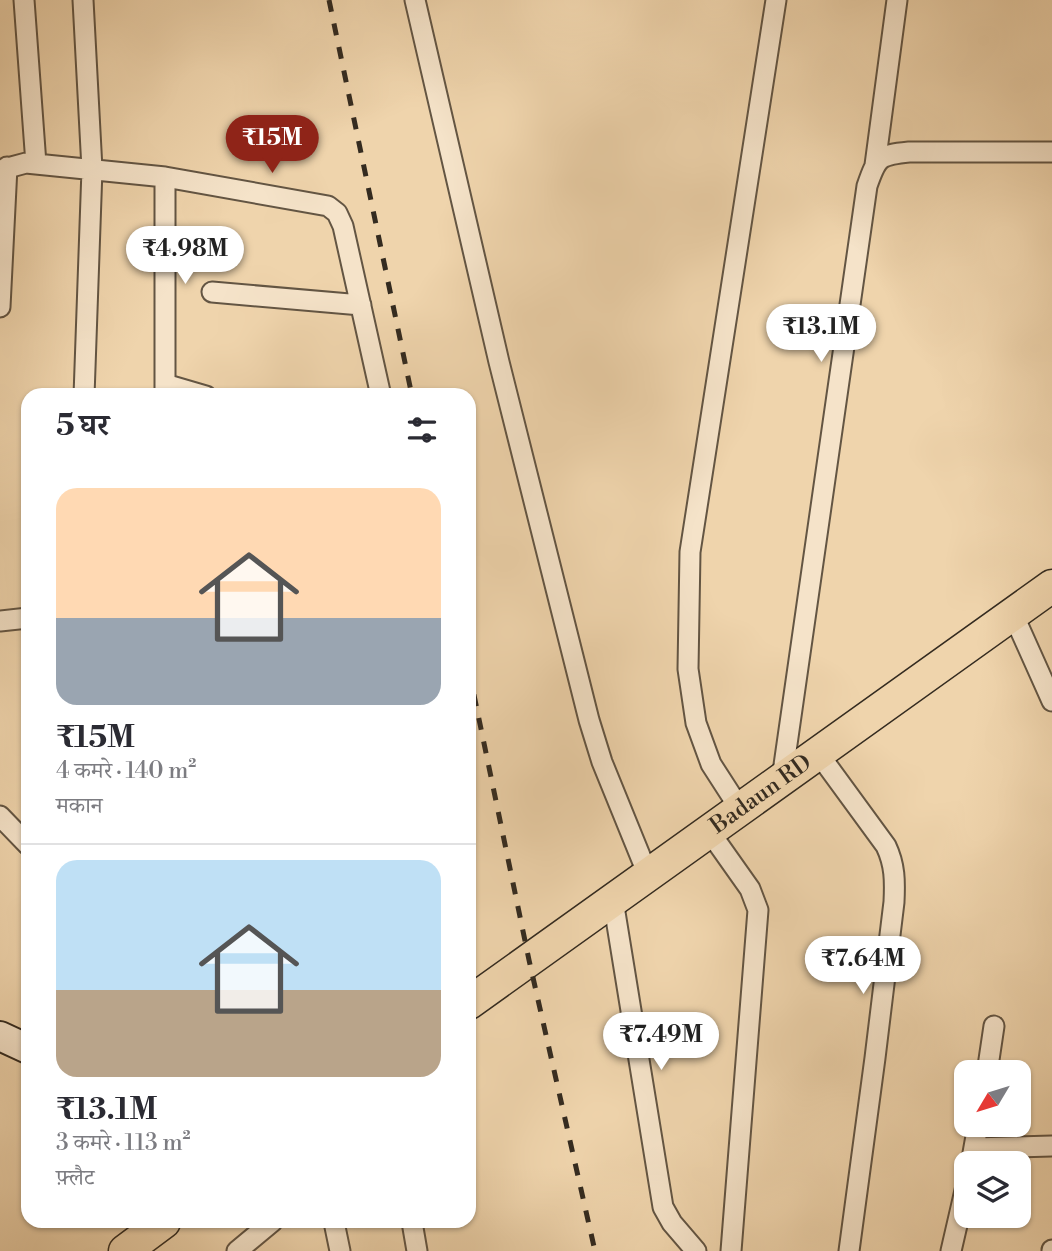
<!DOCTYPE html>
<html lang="hi">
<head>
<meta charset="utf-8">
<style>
	body { margin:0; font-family:"Libre Bodoni","Noto Serif Devanagari",serif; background:#f2f2f3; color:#2b2b33; height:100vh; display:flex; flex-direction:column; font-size:26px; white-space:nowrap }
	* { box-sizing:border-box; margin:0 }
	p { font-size:23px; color:#7c7c81 }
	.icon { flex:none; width:38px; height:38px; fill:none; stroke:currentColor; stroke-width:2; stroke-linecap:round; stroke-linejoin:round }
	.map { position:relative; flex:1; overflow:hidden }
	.side { position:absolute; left:21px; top:388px; width:455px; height:840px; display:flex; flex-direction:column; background:#fff; border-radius:21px; box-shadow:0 2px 5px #0004 }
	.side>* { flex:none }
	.needle { width:46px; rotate:232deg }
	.fabs { position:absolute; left:954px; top:1060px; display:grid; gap:14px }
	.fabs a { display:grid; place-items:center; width:77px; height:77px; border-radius:14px; background:#fff; box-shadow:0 2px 5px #0004; font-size:35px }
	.price { position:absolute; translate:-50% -60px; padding:0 16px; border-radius:24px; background:#fff; color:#222; font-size:23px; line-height:46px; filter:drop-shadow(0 2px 4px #0008) }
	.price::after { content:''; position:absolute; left:50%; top:42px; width:21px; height:16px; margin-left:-10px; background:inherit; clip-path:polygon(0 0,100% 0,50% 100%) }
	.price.active { background:#8f2418; color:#fff }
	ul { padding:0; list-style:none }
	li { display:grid; align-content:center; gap:14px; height:371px; padding:0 35px }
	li+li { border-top:2px solid #e1e1e2 }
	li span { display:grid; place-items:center; height:217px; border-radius:21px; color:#555 }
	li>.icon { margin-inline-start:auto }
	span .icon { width:126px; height:126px; fill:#fffc; stroke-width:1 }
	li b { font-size:30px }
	h2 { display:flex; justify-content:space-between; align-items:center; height:84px; padding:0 35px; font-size:30px }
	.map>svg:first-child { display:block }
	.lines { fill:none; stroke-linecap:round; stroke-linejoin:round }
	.street-casing { stroke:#635543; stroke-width:23 }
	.secondary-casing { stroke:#342b20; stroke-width:32 }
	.primary-casing { stroke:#342b20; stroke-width:35 }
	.street { stroke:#f5e3c9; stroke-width:19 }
	.secondary { stroke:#f5e3c9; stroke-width:28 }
	.primary { stroke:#efd4ac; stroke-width:32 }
	.rail { stroke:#342b20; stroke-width:5; stroke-dasharray:12 12; stroke-linecap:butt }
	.labels { text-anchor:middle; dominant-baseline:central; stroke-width:6; stroke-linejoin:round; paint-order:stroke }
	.street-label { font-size:23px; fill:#342b20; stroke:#f5e3c9 }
</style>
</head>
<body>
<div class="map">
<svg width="1052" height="1251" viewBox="0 0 1052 1251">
	<rect width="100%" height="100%" fill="#efd4ac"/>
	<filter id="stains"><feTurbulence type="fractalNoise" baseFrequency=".00286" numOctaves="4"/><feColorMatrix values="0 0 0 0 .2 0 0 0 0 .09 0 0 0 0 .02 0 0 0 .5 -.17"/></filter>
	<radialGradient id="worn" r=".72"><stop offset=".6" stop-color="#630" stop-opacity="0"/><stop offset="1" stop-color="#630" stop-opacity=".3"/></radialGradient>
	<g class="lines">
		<!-- street casing -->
		<g class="street-casing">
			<path id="street" d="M24,0L36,164
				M83,0L92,169L84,396
				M415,0L499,362L589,720L602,762L648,875
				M875,165L897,0
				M0,170L26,163L165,177L328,206L337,213L343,226L381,396
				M212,292L361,305
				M0,307L7,167
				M165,384L206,396
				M165,396V177
				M1013,614L1052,701
				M0,621L28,618
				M818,753L886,846C895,865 895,881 894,902L875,1058L849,1251
				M782,779L867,186C877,157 879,155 909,152H1052
				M740,809L711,764L696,723L688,669L690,552L776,0
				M0,816L28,845
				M709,831L750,889L758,910L731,1251
				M613,900L663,1207L672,1223L696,1251
				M987,1073L994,1026
				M974,1148L1052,1146
				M971,1164L978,1125
				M334,1222L340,1251
				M412,1222L417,1251
				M237,1251L272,1222
				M951,1251L966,1186
				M1052,1251V1250"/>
		</g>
		<!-- secondary casing -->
		<g class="secondary-casing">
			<path id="secondary" d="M0,1036L28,1049"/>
		</g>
		<!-- primary casing -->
		<g class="primary-casing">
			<g id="primary">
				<path id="s1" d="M469,1003L1052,586"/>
				<path d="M125,1251L164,1222"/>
			</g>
		</g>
		<!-- street -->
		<use href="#street" class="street"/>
		<!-- secondary -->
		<use href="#secondary" class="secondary"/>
		<!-- primary -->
		<use href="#primary" class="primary"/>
		<!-- rail -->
		<path class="rail" d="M329,0L412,396
			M469,671L529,960L595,1251"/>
	</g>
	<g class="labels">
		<!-- street labels -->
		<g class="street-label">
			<text stroke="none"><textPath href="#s1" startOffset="359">Badaun RD</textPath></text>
		</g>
	</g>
	<rect width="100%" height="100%" filter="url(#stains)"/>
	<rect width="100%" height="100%" fill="url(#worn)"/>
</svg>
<div class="fabs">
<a><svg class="needle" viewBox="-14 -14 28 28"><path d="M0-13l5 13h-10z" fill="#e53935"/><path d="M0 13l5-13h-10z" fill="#7c7c81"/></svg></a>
<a><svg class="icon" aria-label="layers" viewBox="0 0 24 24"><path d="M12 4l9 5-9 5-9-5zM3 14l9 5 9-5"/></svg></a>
</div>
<b class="price active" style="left:272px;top:175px">₹15M</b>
<b class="price" style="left:185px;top:286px">₹4.98M</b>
<b class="price" style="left:821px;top:364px">₹13.1M</b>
<b class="price" style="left:863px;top:996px">₹7.64M</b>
<b class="price" style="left:661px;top:1072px">₹7.49M</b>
<section class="side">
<h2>5 घर<svg class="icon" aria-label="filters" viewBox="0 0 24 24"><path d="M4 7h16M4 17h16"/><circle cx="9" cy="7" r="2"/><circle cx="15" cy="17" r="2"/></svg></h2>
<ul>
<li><span style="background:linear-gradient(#ffd9b3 60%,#9aa5b1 0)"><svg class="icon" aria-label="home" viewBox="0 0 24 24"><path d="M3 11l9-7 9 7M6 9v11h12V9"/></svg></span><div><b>₹15M</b><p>4 कमरे · 140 m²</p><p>मकान</p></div></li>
<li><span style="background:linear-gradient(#bfe0f5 60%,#b9a48a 0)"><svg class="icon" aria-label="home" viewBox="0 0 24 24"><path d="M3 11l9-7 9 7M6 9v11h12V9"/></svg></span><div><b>₹13.1M</b><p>3 कमरे · 113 m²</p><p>फ़्लैट</p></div></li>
</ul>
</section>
</div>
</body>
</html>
